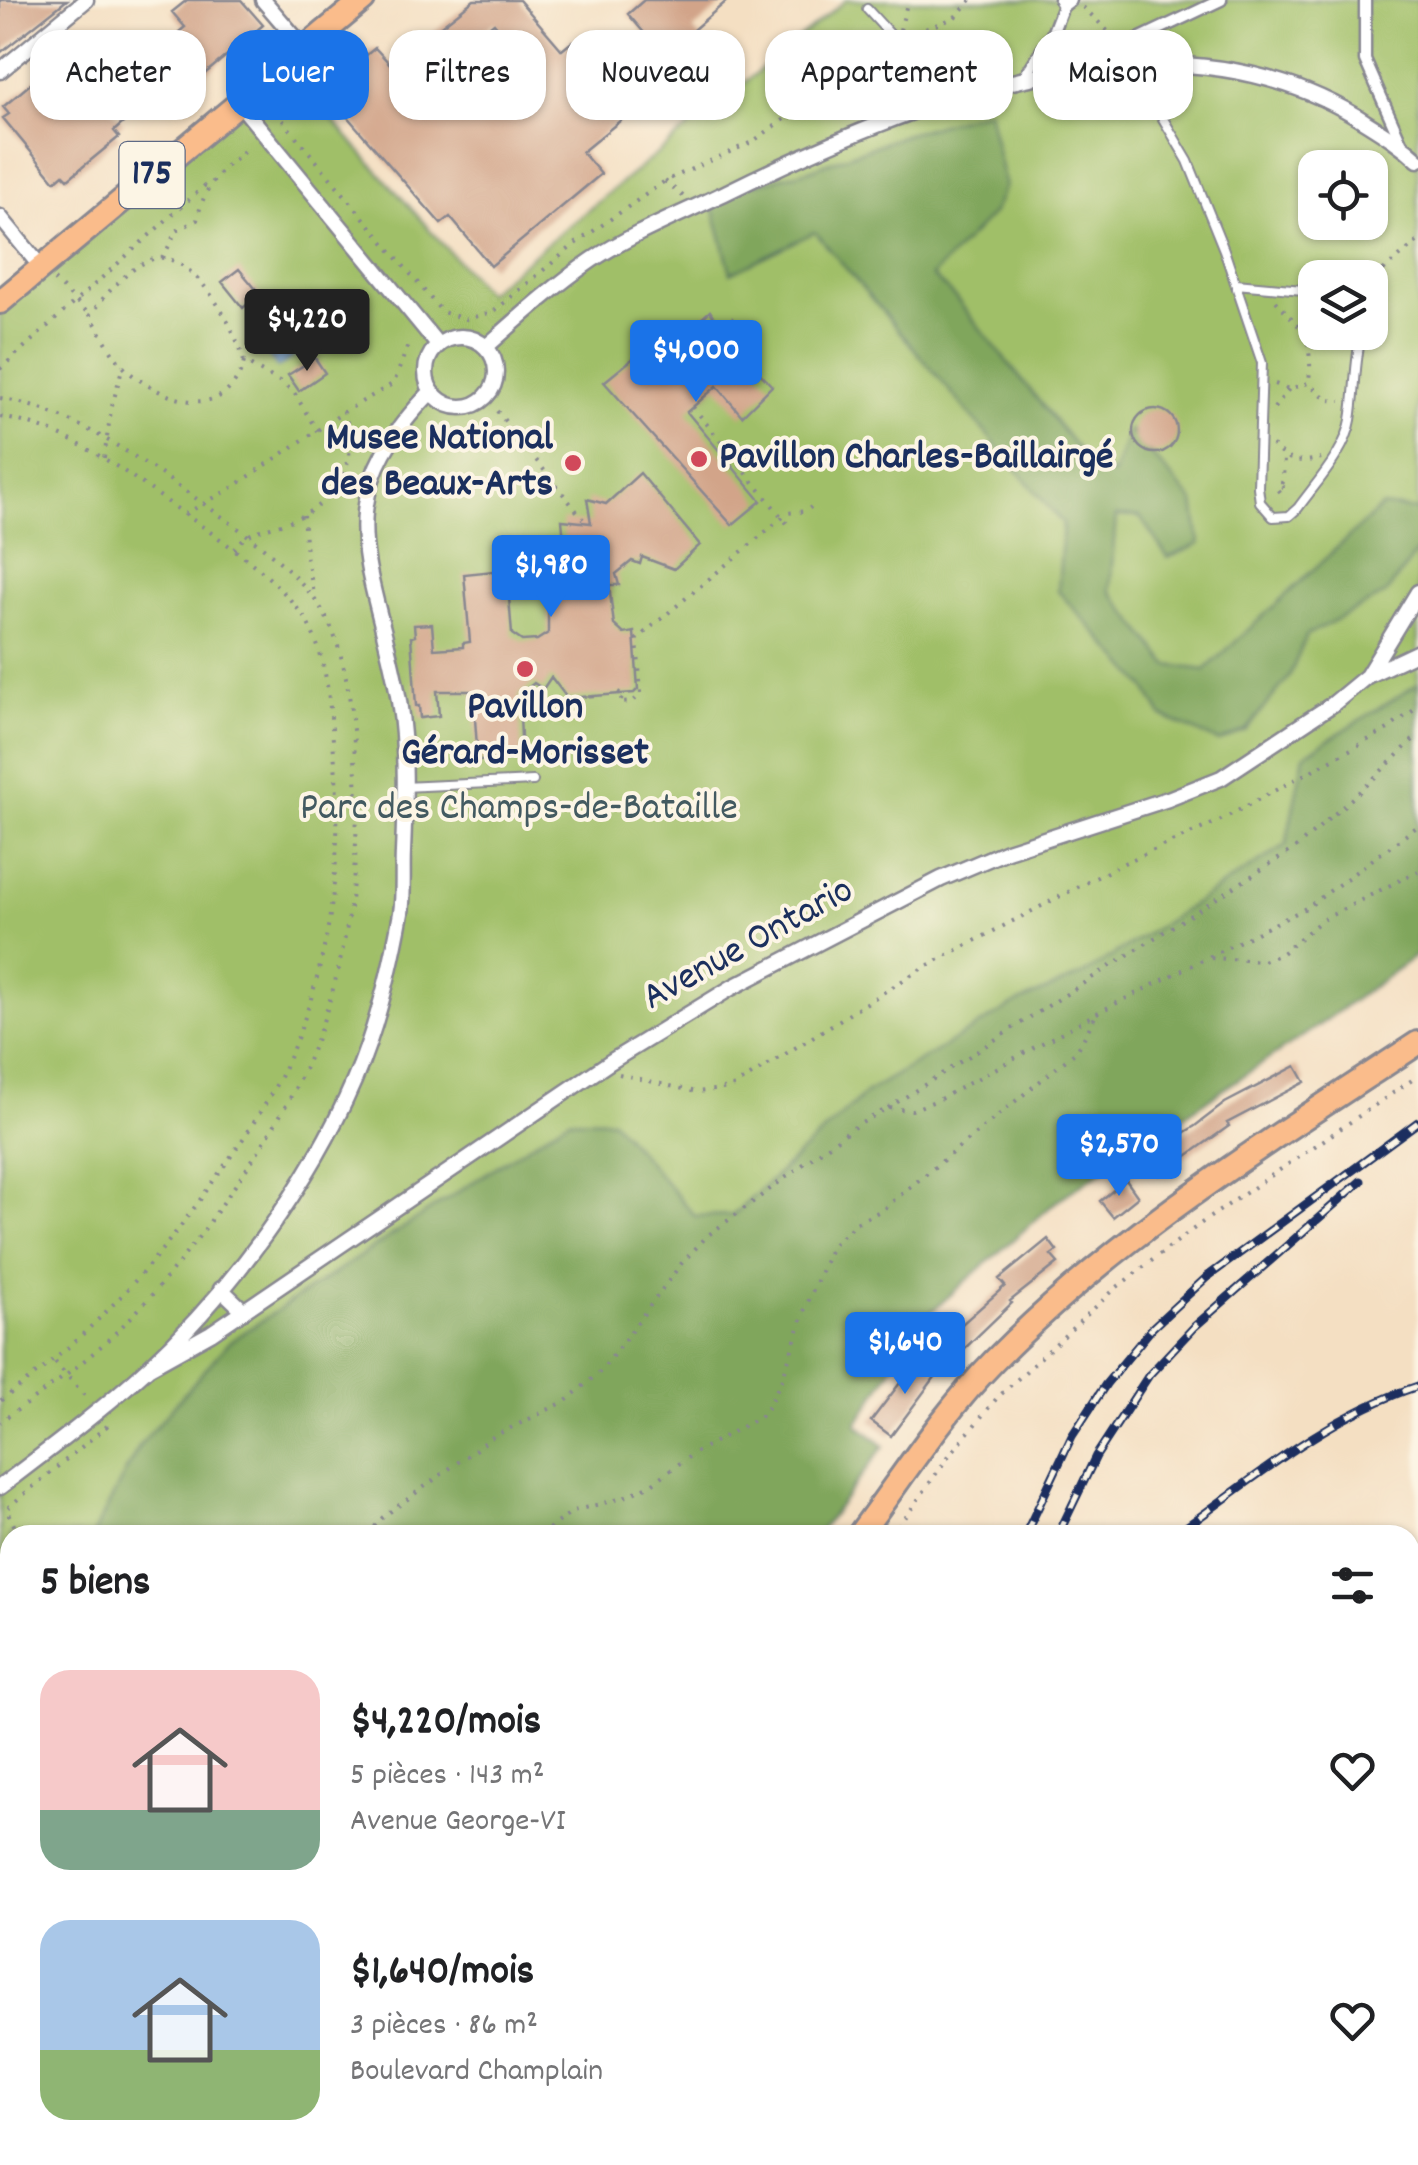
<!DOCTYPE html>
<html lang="fr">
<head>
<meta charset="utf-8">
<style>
	body { margin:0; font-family:Dekko,sans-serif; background:#f6f6f6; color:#202124; height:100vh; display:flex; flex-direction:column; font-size:38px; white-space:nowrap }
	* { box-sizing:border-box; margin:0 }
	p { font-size:32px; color:#757577 }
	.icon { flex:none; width:55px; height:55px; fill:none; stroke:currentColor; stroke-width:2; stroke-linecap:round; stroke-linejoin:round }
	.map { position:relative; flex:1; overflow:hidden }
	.sheet { position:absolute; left:0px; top:1525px; width:1420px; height:640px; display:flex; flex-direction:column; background:#fff; border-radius:30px 30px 0 0; box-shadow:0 2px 8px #0004 }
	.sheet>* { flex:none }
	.guide { position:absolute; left:30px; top:30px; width:1360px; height:90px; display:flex; gap:20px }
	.controls { position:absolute; left:1298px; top:150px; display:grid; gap:20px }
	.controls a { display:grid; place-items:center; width:90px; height:90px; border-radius:20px; background:#fff; box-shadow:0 2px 8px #0004; font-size:50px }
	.price { position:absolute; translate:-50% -85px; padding:0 22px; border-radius:10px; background:#1a73e8; color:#fff; font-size:32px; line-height:65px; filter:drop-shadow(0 2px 5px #0008) }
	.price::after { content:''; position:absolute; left:50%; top:60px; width:30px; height:22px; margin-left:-15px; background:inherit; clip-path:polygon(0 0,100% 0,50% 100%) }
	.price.selected { background:#222; color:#fff }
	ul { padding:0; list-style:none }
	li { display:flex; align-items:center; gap:30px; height:250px; padding:0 40px }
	li span { display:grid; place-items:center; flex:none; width:280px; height:200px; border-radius:30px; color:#555 }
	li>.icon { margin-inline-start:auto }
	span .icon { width:120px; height:120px; fill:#fffc; stroke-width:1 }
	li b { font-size:42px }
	h2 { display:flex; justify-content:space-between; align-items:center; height:120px; padding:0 40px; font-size:42px }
	.chip { padding:0 35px; border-radius:30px; background:#fff; box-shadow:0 2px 8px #0004; font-size:35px; line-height:90px }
	.chip.selected { background:#1a73e8; color:#fff }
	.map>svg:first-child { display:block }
	.green { fill:#a0bf68; stroke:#5e7763; stroke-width:2.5; fill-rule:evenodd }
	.forest { fill:#80a65c; stroke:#4e6a5d; stroke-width:2.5 }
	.water { fill:#77aee5; stroke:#496ea2; stroke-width:2.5 }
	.building { fill:#d2a489; fill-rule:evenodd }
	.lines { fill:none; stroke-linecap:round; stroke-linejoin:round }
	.service-casing { stroke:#888790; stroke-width:12 }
	.pedestrian-casing { stroke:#888790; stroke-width:15 }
	.minor-casing { stroke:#888790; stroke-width:19 }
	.primary-casing { stroke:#888790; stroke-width:28 }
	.path { stroke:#888790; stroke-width:4; stroke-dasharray:2.5 8; stroke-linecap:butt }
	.service { stroke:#fff; stroke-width:8 }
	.pedestrian { stroke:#fff; stroke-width:10 }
	.minor { stroke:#fff; stroke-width:14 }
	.primary { stroke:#fabc8b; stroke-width:22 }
	.rail-casing { stroke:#1b2f5e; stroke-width:9 }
	.rail { stroke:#fcf5e5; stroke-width:5; stroke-dasharray:15; stroke-linecap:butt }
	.poi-dot { fill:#d1495b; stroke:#fcf5e5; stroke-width:4 }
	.labels { text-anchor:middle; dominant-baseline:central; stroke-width:8; stroke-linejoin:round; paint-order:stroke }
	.shield { fill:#fcf5e5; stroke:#5e6a86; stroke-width:2.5 }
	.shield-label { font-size:38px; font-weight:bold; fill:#1b2f5e }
	.poi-label { font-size:40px; font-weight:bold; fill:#1b2f5e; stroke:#fcf5e5; text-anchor:end }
	.park-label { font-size:40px; fill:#435a61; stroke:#fcf5e5 }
	.street-label { font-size:40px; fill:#1b2f5e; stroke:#fcf5e5 }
</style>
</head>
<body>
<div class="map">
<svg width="1418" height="2165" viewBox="0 0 1418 2165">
	<rect width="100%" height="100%" fill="#fcf5e5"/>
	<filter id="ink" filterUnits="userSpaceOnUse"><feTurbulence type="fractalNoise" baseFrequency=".01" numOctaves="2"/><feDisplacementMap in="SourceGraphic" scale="20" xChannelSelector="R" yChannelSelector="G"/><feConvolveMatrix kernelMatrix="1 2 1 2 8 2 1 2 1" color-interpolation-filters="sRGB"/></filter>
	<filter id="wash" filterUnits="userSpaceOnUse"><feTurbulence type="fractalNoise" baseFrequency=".0048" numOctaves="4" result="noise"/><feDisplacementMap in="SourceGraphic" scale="40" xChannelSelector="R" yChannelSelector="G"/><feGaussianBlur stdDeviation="2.25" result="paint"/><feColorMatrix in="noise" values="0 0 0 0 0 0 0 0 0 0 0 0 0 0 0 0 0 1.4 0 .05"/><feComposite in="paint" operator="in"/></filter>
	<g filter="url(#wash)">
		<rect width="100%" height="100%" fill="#f4dfc2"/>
		<!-- green -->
		<path class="green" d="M846,0H1418V803L576,1535H10V1873L0,1879V302L284,65L486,293ZM1315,168H1370V222H1315ZM1315,278H1370V332H1315Z"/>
		<!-- forest -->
		<path class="forest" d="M988,110L1005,186L993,213L932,276L954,296L1081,453L1113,475L1129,430L1194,502L1200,544L1168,558L1140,517L1116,516L1110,590L1168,665L1205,670L1382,506L1418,510V550L1386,594L1307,635L1289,677L1246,730L1219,742L1162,716L1146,688L1058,591L1063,524L815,232L731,273L710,196L809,170L910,133Z
			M1418,684V954L1315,1028L1058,1200L922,1320L857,1424L884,1446L817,1535H93L139,1446L228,1343L569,1119L612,1120L695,1216L733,1215L867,1092L1015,1004L1084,974L1286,845L1304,755Z
			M10,1704V2008L0,2015V1705Z"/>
		<!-- water -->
		<path class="water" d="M276,317L302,349L278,367L253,336Z
			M1418,1714V2165H774L789,2155H1410V1719Z"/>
		<g id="blocks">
			<!-- building -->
			<path class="building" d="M0,0H67L0,53Z
				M187,0H241L263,25L189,87L164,58L185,39L179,32L185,27L172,12Z
				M474,0H519L562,50L573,41L588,59L577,68L621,120L582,152L601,174L491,266L450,217L441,224L324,90L375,48L391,65ZM494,23L526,61L477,101L443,63Z
				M644,0H728L693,30L711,51L681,76L628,14Z
				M59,60L65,66L71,61L123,123L114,131L119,137L68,179L63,174L55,181L3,118L9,114L3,107Z
				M239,269L260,294L243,308L222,282Z
				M710,311L721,328L732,318L750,339L739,351L772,386L742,416L717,386L687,412L761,501L732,525L604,382L636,356L647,368Z
				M315,358L325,373L299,391L288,375Z
				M1133 431a22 22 0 1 1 44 0a22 22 0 1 1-44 0Z
				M640,473L700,545L674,569L642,557L640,564L632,561L616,574L619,585H609L614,625L624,634L634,632L638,689L634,693L567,698L551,677L543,689L534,683L519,695L522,758L478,761L473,691H437L439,716L420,718L419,706H416L411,637L415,636L414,625L432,624L434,649L463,647V643L470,642L464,574L532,567V557L541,561L564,541L562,520L591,523L587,499L606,504ZM507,573L540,590L548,598V633L537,640L522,641L512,634Z
				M1296,1066L1305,1082L1227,1123L1229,1126L1160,1175L1146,1156L1195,1126L1225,1103Z
				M1126,1180L1138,1197L1113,1217L1100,1201Z
				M1048,1239L1057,1251L1051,1255L1058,1263L1010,1301L1012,1303L959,1354L945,1339L1005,1286L999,1279Z
				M919,1358L938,1373L891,1436L871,1421Z"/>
		</g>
	</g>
	<g filter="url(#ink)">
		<use href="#blocks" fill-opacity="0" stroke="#888790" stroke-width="2.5"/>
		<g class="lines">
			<!-- service casing -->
			<g class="service-casing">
				<path id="service" d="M867,9L909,55L937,104
					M1120,46L1188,161L1224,250L1262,363L1258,487L1260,502L1273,517L1289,516L1298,508C1316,483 1346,451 1351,420C1356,391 1354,361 1362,332
					M1344,273L1349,270L1363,278
					M1236,284L1303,290
					M1370,286V303
					M403,787L533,781"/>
			</g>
			<!-- pedestrian casing -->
			<g class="pedestrian-casing">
				<path id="pedestrian" d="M1365,0V60L1402,144
					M1077,68L1221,0
					M1023,79L1052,34L1064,3"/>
			</g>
			<!-- minor casing -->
			<g class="minor-casing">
				<path id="minor" d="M263,0L304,48
					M1062,0L1064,3L1068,0
					M0,71L86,0
					M239,103L438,345
					M0,217L41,267
					M426 372a35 35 0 1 1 70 0a35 35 0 1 1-70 0Z
					M486,347C520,317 554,286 592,260C633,233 682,214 727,192C913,101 1160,0 1356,116C1378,130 1399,142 1418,160
					M1367,676L1418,592
					M221,1289L244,1311
					M148,1368L211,1333L610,1062L731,988L941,879L1007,851L1168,799L1221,778L1333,704L1367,676L1418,652
					M0,1487C50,1449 101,1411 148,1368C230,1292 310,1184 354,1081C377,1028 391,968 401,913C404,893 402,872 403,852C405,803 407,750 399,701C377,570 319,505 431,392"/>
			</g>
			<!-- primary casing -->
			<g class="primary-casing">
				<path id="primary" d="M0,302L363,0
					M859,1535C903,1476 942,1414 994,1361C1118,1234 1271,1140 1418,1043
					M16,2165L36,2155"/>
			</g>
			<!-- path -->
			<path class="path" d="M1083,7L1112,35
				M900,30L908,0
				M906,36L954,18L971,0
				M269,104L442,312L466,319L493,312L575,244L665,181L752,142L886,49
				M665,181L684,197
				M163,258L176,231L197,220C206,182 218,174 246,149
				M54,280L90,315
				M1378,280L1385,269L1418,241
				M1276,301L1306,334
				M1308,322C1305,343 1314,361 1308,383
				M244,362C227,422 168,403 130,373C114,360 102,333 90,315C103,297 138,255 164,258C200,263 237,331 244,362L281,382L295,394L317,431
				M0,369L211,180
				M1275,384L1289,389L1308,383L1328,400L1341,401
				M0,398C75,413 132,454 194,497C239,529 301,569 327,619C350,665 353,724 356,775C361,884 342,1000 290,1098C271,1133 248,1167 225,1200C184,1260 137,1318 80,1364C55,1385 27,1403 0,1422
				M693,407L789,526
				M1274,408L1289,389
				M497,411L583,519
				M0,417C72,429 128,474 186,515C227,544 270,572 301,613C328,650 330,708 334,752C345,860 329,978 280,1077C259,1119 229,1159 202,1197C144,1278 81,1344 0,1401
				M1272,445C1285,461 1301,464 1321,458
				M104,458L111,410L123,365
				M1282,486L1284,489L1280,493L1277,489L1283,481L1284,458
				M185,514L235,486L344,412
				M303,515L306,555L315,598
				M234,549C249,529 265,530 287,522C337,504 362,463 344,412L394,383L408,345
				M618,692L624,696L619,703L633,702L641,693L637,639L788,513L806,511L811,507
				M1211,958L1263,961L1281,954L1322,920L1418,871
				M619,1074L696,1092L731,1088L921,969L1124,863L1217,822L1388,729L1418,707
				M888,1108L1297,847L1367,785L1418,735
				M55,1362L84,1395
				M19,1535L6,1509L107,1426V1422
				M368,1535L383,1517L494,1436L566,1401L602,1370L681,1264L707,1236L851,1129L888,1108L912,1110L940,1099L1097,1013L1308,907L1418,826
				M540,1535L573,1511L619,1499L649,1486L694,1453L760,1417L768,1407L783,1377L805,1309L832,1246L856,1223L882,1210L1077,1051L1097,1013
				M893,1535L948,1457L997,1398L1116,1288L1200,1224L1418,1076
				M0,1591L10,1581
				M0,1807L10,1800
				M0,1970L10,1963
				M103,2165L117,2155"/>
			<!-- service -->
			<use href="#service" class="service"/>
			<!-- pedestrian -->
			<use href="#pedestrian" class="pedestrian"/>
			<!-- minor -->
			<use href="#minor" class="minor"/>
			<!-- primary -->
			<use href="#primary" class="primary"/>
			<!-- rail casing -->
			<g class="rail-casing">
				<path id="rail" d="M1025,1535L1072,1436L1106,1384L1153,1327L1207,1277L1418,1122
					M1058,1535L1096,1456L1149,1375L1194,1327L1361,1181
					M1175,1535C1252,1480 1327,1416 1418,1386
					M168,2165L181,2155
					M188,2165L202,2155
					M219,2165L233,2155"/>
			</g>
			<!-- rail -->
			<use href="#rail" class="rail"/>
		</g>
	</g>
	<!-- markers -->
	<g class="poi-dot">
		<circle cx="699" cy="459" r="10"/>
		<circle cx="573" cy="463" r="10"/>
		<circle cx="525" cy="669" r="10"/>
	</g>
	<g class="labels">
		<!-- shield labels -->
		<rect class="shield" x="119.5" y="142" width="65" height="66" rx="8"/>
		<g class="shield-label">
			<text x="152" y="175">175</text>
		</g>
		<!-- poi labels -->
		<g class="poi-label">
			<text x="553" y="440">Musee National<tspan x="553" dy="46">des Beaux-Arts</tspan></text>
			<text x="719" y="459" text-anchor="start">Pavillon Charles-Baillairgé</text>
			<text x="525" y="709" text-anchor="middle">Pavillon<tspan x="525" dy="46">Gérard-Morisset</tspan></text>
		</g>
		<!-- park labels -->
		<g class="park-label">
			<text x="519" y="810">Parc des Champs-de-Bataille</text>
		</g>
		<!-- street labels -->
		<g class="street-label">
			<text transform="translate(749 946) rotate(-29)">Avenue Ontario</text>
		</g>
	</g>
</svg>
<div class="controls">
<a><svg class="icon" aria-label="locate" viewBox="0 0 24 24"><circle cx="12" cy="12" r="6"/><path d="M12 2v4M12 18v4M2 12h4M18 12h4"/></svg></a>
<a><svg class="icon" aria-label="layers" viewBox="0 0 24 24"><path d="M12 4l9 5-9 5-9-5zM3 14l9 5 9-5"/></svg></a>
</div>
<b class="price selected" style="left:307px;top:374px">$4,220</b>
<b class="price" style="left:696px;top:405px">$4,000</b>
<b class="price" style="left:551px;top:620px">$1,980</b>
<b class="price" style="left:1119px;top:1199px">$2,570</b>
<b class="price" style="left:905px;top:1397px">$1,640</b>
<div class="guide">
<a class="chip">Acheter</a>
<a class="chip selected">Louer</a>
<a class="chip">Filtres</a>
<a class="chip">Nouveau</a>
<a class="chip">Appartement</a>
<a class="chip">Maison</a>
</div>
<section class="sheet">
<h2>5 biens<svg class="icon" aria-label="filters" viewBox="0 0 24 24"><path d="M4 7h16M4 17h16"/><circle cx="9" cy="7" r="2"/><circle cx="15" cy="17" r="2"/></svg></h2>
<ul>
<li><span style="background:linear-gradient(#f6c9c9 70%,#7fa58c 0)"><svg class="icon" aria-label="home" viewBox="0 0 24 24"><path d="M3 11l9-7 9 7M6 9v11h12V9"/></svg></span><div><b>$4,220/mois</b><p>5 pièces · 143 m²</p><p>Avenue George-VI</p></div><svg class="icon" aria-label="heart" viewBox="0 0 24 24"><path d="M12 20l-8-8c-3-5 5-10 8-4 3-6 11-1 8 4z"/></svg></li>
<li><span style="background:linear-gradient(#a9c7e8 65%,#8fb573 0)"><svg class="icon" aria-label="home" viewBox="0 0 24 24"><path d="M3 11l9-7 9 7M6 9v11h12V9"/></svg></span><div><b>$1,640/mois</b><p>3 pièces · 86 m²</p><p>Boulevard Champlain</p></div><svg class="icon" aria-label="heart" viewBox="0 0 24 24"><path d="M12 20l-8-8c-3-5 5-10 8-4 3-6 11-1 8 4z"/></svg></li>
</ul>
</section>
</div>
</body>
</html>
